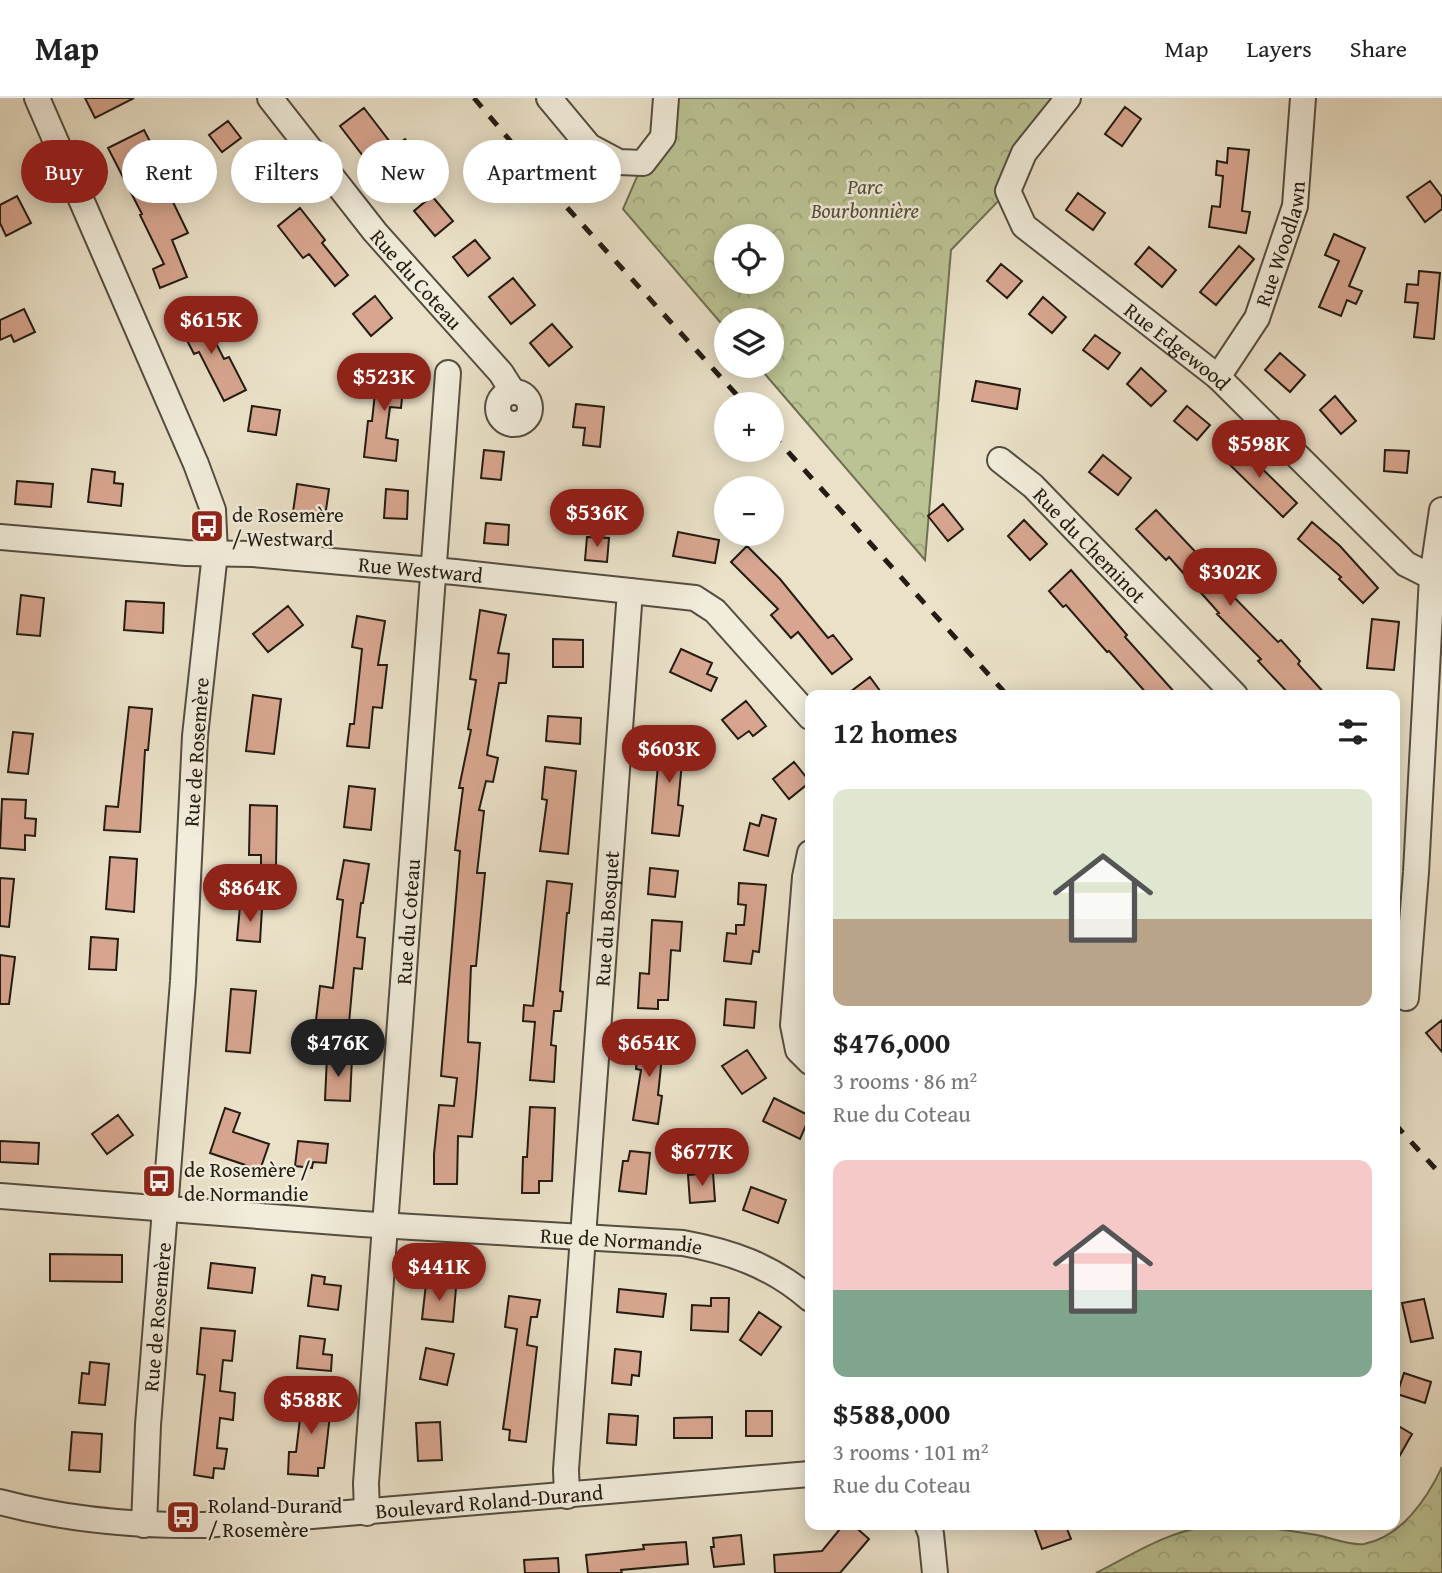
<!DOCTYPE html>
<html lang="en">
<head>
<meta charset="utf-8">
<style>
	body { margin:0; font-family:"Gentium Book Plus",serif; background:#f2f2f2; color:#222; height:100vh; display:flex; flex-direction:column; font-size:26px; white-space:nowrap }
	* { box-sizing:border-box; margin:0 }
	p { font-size:23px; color:#767676 }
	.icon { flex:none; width:38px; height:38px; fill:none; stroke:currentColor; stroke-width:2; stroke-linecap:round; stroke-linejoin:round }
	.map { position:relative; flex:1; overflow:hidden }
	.drawer { position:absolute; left:805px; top:592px; width:595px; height:840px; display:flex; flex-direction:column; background:#fff; border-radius:14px; box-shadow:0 4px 18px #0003 }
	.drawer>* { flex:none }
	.hud { position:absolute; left:21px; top:42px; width:665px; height:63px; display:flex; gap:14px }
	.fabs { position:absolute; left:714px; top:126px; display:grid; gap:14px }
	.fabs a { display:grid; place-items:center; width:70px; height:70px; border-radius:50%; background:#fff; box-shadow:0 4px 18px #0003; font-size:35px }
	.price { position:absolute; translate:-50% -60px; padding:0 16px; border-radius:24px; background:#8f2418; color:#fff; font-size:23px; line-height:46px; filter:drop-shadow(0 2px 4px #0008) }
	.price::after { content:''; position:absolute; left:50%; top:42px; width:21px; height:16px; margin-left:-10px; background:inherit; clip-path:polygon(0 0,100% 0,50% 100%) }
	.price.on { background:#222; color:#fff }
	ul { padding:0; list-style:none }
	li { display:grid; align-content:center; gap:14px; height:371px; padding:0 28px }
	li span { display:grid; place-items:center; height:217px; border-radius:14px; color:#555 }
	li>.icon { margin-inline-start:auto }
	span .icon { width:126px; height:126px; fill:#fffc; stroke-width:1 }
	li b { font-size:30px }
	h2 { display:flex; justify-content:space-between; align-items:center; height:84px; padding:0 28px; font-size:30px }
	.tag { padding:0 24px; border-radius:32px; background:#fff; box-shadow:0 4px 18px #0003; font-size:24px; line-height:63px }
	.tag.on { background:#8f2418; color:#fff }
	header { display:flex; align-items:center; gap:42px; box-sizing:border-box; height:98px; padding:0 35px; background:#fff; border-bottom:2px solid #e0e0e0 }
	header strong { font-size:33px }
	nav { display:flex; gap:38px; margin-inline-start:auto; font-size:24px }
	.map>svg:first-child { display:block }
	.forest { fill:url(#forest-crowns); stroke:#6f6f52; stroke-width:2; fill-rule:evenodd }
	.building { fill:#d8a690; stroke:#231c12; stroke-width:2 }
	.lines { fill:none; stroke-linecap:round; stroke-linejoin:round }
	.minor-casing { stroke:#554d40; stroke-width:28 }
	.minor { stroke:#f1ecdb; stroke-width:24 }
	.rail { stroke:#231c12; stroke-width:5; stroke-dasharray:12 12; stroke-linecap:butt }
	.labels { text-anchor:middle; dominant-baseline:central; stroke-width:5; stroke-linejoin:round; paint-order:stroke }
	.park-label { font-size:21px; font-style:italic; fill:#514e39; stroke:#f1ecdb }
	.street-label { font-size:21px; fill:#231c12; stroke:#f1ecdb }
	.poi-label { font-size:21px; fill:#231c12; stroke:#f1ecdb; text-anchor:start }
</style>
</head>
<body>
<header>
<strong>Map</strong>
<nav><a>Map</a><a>Layers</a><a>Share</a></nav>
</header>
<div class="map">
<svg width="1442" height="1475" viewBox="0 0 1442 1475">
	<defs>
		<pattern id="forest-crowns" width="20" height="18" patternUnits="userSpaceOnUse" patternTransform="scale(1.75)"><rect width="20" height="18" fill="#bbc293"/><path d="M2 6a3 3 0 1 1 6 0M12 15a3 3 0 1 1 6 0" fill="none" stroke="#a0a67e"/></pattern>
	</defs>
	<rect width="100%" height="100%" fill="#eae1c8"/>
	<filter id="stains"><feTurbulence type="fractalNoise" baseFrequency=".00286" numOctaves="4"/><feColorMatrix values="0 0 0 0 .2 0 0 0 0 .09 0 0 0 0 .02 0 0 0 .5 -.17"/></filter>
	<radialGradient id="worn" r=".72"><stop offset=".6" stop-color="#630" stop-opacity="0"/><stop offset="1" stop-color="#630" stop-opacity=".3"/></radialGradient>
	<!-- forest -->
	<path class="forest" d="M666,0H1068L1008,93L951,152L925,462L758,268H772V222H726V231L623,111L643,65ZM726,138H772V184H726Z
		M1442,1369V1475H1096C1130,1458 1166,1434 1205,1429C1241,1424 1281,1431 1317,1437C1331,1440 1351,1448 1364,1446C1401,1439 1427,1401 1442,1369Z"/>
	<!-- building -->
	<path class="building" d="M85,0H134L95,20Z
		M1125,9L1141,21L1122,48L1105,36Z
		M364,10L394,49L405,41L417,56L411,61L421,74L393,97L340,28Z
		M228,23L241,40L222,54L209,37Z
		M144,32L156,55L144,61L167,104L172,102L188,135L172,142L187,179L160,190L153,171L164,166L140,117L142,116L108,50Z
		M1228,50L1249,52L1242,113L1250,114L1246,135L1209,129L1212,108L1220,109L1223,78L1216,77L1217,63L1227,65Z
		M261,63L279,86L261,101L243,79Z
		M1430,83L1442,99V111L1425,124L1407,99Z
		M1078,95L1105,115L1093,132L1066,112Z
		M17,98L31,125L6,138L0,125V107Z
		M432,98L453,123L435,138L414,113Z
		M300,110L325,142L322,145L348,177L335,188L309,156L303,160L278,128Z
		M1334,136L1365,150L1349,188L1362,193L1356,206L1347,202L1341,218L1319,209L1339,163L1325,157Z
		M475,142L490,160L468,178L453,159Z
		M1239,148L1254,161L1216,207L1200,194Z
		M1149,149L1176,172L1162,189L1135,166Z
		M1001,166L1022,183L1007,200L987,183Z
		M1419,173L1440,175L1434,241L1414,239L1418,205L1405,204L1407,186L1418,187Z
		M513,180L535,207L511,226L489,199Z
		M375,198L392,220L371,238L353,216Z
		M1043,199L1066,219L1052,235L1029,216Z
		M24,211L35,234L14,244L11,237L0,242V222Z
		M199,212L224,261L229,259L246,292L224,303L199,254L194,256L177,223Z
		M552,226L572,249L549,268L530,245Z
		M1095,237L1120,255L1108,271L1083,252Z
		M1280,255L1305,277L1290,294L1265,272Z
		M378,267L405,270L401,310L390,309L386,340L398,342L396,363L364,359L368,323H372Z
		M1141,270L1166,293L1151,308L1127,286Z
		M976,283L1020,291L1017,311L972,303Z
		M1335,298L1356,323L1341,336L1320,312Z
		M576,306L604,309L600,349L583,347L585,330L573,329Z
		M252,308L280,312L276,337L248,333Z
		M1187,308L1210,327L1197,342L1174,323Z
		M1235,344L1297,405L1283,419L1221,358Z
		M484,352L504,354L501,382L481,380Z
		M1385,352L1409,353L1407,375L1384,373Z
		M1103,357L1131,380L1118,397L1089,374Z
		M92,371L115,374L114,385L123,386L121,408L88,404Z
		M17,383L53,386L51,409L15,406Z
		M297,386L329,391L325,419L293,414Z
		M386,391L408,393L407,421L384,420Z
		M943,406L963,431L948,443L928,418Z
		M1156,412L1221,481L1218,483L1278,544L1281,542L1300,563L1298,566L1326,597H1290L1258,563L1261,561L1217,516L1219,515L1169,459L1166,462L1136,431Z
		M1024,422L1047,446L1030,462L1008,438Z
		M1312,424L1340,448L1378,490L1363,505L1339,481L1341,479L1298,441Z
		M486,425L509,427L508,447L484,445Z
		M678,434L719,442L715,465L673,458Z
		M587,439L609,440L607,464L585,462Z
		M747,448L780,481L828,540L833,537L852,561L832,576L798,534L791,540L771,517L778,511L731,464Z
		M1071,472L1127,537L1125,539L1177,597H1148L1109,553L1107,554L1066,507L1063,509L1049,493Z
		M21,497L44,500L40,538L17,536Z
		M126,503L164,505L163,535L124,532Z
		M288,508L303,527L268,554L253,536Z
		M480,512L506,517L498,555L509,556L506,585H499L487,657L498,660L493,684L486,683L479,712L484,713L477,775H485L476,868H471L468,944L480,945L476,996L472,1039L458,1038L457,1086H434V1056L439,1007L454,1008L457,980L441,978L460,753L455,752L463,690H459L471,632L468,631L476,582L470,581Z
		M357,518L385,523L378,567H387L382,610L373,609L369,650L347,648L350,626H354L362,551L352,549Z
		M1372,521L1399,524L1394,572L1367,570Z
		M553,541L583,542V569H553Z
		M681,551L712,565L707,576L717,580L711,593L670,574Z
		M870,579L883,597H846Z
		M253,597L281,601L274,656L246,653Z
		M746,603L766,628L753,638L749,633L738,641L722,622Z
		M129,609L152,611L148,652H145L140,734L104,732L106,708L118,709Z
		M548,618L581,620L580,646L546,643Z
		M661,633L685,635L681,655L683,653L678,707L683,708L679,738L652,735Z
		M13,634L33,636L28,676L8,674Z
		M794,664L810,684L789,701L773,681Z
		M545,669L576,673L568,756L540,753L547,702L542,701Z
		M349,688L375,691L371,732L344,729Z
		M2,701L26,702L25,720L36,721L35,738L25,737V752L0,750Z
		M250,707L277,708L276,767H261V757H249Z
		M762,717L776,721L768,758L744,752L750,725L759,728Z
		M110,759L137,761L134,814L106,811Z
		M344,762L369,766L363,805H361L357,839L365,840L362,871L354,870L349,925L316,922L320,888L333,890L343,802L337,801Z
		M650,770L678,773L675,799L648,796Z
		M0,780L14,781L9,829L0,828Z
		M547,783L572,786L569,815H567L560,893L563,894L561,913H554L551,947L556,948L554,984L530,982L535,924L523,923L524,907L533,908Z
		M739,785L766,787L759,854L753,853L751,866L724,863L727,835L736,836V827H744L746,807L738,806Z
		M240,808L262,810L260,844L237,842Z
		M652,822L682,824L680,853L671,852L668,902H658V911L638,910L640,875L649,876Z
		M91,839L118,841L116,872L89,871Z
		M0,857L15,859L9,906H0Z
		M231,891L256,893L250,955L226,953Z
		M726,901L756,904L754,930L724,927Z
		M1442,922V954L1426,935Z
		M640,937L664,939L658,997L662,998L658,1026L633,1022L641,972L636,971Z
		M747,952L766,980L742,996L722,968Z
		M327,958L352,959L350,1003L325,1002Z
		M774,1000L810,1018L800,1041L763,1023Z
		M530,1009L555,1010L552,1083H539V1095H522L523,1059H527Z
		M225,1010L240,1015L233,1034L269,1046L260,1072L210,1055Z
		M118,1017L133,1037L107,1056L92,1036Z
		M0,1043L39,1045L38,1066L0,1064Z
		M298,1043L328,1046L326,1065L313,1064L312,1070L295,1068Z
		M630,1053L650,1055L646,1096L619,1093L623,1063H628Z
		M713,1075L715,1103L690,1105L688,1077Z
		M751,1089L786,1102L778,1125L743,1112Z
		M50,1156L122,1157V1184L50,1183Z
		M211,1165L255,1170L252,1195L208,1190Z
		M312,1177L325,1179L324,1186L341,1188L338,1212L308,1208Z
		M426,1186L456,1190L453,1224L422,1221Z
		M619,1191L666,1196L663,1219L617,1214Z
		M509,1198L540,1202L537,1219H531L527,1247L537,1249L526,1344L509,1342L510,1332L503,1331L517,1231L505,1229Z
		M711,1200H729L728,1234L691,1232L692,1207L711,1208Z
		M1424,1201L1433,1240L1411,1244L1402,1205Z
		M759,1214L781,1229L761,1257L740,1242Z
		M201,1230L235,1233L232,1263L223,1262L220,1293L235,1295L233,1322L220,1320L217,1350L227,1351L224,1371L214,1370L213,1380L194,1377L205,1277L197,1276Z
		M300,1238L325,1241L323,1256L332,1257L331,1273L297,1270Z
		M426,1250L454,1256L447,1287L420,1281Z
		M615,1251L641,1254L639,1278L632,1277L631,1287L612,1285Z
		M90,1264L109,1266L105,1307L79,1305L82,1275L89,1276Z
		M1404,1275L1431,1284L1425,1305L1397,1296Z
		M303,1296L332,1299L324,1370H318V1378L288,1376L289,1354H296Z
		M746,1313H772V1338H746Z
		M609,1316L638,1318L636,1347L607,1345Z
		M712,1319V1340H674V1320Z
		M440,1324L442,1362L418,1363L416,1325Z
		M1395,1326L1412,1336L1395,1366Z
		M72,1334L102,1336L100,1374L69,1372Z
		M844,1426H852L869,1441L840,1475H775L774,1457L822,1453Z
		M1033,1426H1065L1071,1441L1042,1451Z
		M741,1437L744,1466L714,1469L711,1449H714L713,1440Z
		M686,1444L688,1466L621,1472L622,1475H588L586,1457L644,1451L643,1447Z
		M558,1460L559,1475H525L524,1462Z"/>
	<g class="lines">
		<!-- minor casing -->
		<g class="minor-casing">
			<g id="minor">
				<path d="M37,0L196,366L213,412L215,455L195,638L183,883L148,1327L144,1427"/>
				<path id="s1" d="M270,0L375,134L501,275L513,294"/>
				<path d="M549,0L589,48L619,64L643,65L663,39L666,0"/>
				<path id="s2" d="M1068,0L1024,55L1008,93L1024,128L1218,279L1406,466L1432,479"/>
				<path id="s3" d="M1218,279L1257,220L1295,108L1303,0"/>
				<circle cx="514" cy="310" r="16"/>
				<path id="s4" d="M1000,362L1033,388L1235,597"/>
				<path id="s5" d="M0,439L186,455L253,456L455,474L695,500L715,513L810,619"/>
				<path d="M810,755L805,779L793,927L798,952L810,964"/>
				<path d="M1406,900L1416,774L1432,479L1442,412"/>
				<path id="s6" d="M0,1098L362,1126L683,1145C732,1154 772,1168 810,1201"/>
				<path id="s7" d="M567,1398L566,1372L630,493"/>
				<path id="s8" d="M0,1404C68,1422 135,1428 205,1427L810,1376"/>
				<path id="s9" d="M367,1415L366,1385L448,275"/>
				<path d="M927,1426L931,1436L935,1475"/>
			</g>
		</g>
		<!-- minor -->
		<use href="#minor" class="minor"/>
		<!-- rail -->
		<path class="rail" d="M474,0L562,104L745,306
			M772,336L1007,597
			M1395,1026L1442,1078"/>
	</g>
	<!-- icons -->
	<defs>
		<g id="bus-square" transform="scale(1.75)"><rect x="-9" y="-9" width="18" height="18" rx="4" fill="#8f2418" stroke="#f1ecdb"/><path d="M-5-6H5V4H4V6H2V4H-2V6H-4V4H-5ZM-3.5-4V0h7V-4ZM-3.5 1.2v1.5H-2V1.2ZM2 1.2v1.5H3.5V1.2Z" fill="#fff"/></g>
	</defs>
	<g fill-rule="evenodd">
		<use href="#bus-square" x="207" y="428"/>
		<use href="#bus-square" x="159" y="1083"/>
		<use href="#bus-square" x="183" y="1419"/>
	</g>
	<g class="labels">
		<!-- park labels -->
		<g class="park-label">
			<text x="865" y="88">Parc<tspan x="865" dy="24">Bourbonnière</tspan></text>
		</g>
		<!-- street labels -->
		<g class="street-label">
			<text stroke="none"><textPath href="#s3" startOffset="149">Rue Woodlawn</textPath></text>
			<text stroke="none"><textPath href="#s1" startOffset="233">Rue du Coteau</textPath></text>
			<text stroke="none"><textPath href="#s2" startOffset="345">Rue Edgewood</textPath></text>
			<text stroke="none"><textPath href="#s4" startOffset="124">Rue du Cheminot</textPath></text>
			<text stroke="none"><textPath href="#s5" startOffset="422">Rue Westward</textPath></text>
			<text transform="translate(196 654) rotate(-86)">Rue de Rosemère</text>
			<text stroke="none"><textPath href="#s7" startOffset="579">Rue du Bosquet</textPath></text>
			<text stroke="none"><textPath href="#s9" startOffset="593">Rue du Coteau</textPath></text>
			<text stroke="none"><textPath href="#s6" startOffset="623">Rue de Normandie</textPath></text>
			<text transform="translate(157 1219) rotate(-85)">Rue de Rosemère</text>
			<text stroke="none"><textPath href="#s8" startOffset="492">Boulevard Roland-Durand</textPath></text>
		</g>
		<!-- poi labels -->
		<g class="poi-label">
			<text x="232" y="416">de Rosemère<tspan x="232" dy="24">/ Westward</tspan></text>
			<text x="184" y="1071">de Rosemère /<tspan x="184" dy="24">de Normandie</tspan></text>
			<text x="208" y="1407">Roland-Durand<tspan x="208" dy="24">/ Rosemère</tspan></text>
		</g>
	</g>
	<rect width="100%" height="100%" filter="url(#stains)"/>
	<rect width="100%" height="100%" fill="url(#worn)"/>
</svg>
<div class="fabs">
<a><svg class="icon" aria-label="locate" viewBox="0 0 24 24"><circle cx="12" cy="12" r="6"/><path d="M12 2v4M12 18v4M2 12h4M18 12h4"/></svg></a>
<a><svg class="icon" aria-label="layers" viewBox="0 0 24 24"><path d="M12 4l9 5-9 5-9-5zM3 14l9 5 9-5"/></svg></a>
<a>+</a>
<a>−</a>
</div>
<b class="price" style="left:211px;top:258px">$615K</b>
<b class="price" style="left:384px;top:315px">$523K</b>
<b class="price" style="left:1259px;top:382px">$598K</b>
<b class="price" style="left:597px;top:451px">$536K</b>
<b class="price" style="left:1230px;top:510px">$302K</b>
<b class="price" style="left:669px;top:687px">$603K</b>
<b class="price" style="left:250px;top:826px">$864K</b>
<b class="price on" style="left:338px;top:981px">$476K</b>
<b class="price" style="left:649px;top:981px">$654K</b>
<b class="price" style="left:702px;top:1090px">$677K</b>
<b class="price" style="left:439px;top:1205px">$441K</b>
<b class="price" style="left:311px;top:1338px">$588K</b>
<div class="hud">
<a class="tag on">Buy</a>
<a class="tag">Rent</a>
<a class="tag">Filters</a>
<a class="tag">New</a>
<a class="tag">Apartment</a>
</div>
<section class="drawer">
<h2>12 homes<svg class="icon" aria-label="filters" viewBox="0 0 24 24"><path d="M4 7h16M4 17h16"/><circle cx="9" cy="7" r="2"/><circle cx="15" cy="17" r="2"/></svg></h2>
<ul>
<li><span style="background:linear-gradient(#dfe7d0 60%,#b9a48a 0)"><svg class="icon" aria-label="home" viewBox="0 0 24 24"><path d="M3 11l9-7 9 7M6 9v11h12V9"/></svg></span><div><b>$476,000</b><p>3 rooms · 86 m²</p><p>Rue du Coteau</p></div></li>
<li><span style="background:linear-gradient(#f6c9c9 60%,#7fa58c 0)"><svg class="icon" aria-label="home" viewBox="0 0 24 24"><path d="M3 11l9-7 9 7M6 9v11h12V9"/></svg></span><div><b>$588,000</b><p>3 rooms · 101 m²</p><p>Rue du Coteau</p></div></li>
</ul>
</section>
</div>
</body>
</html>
